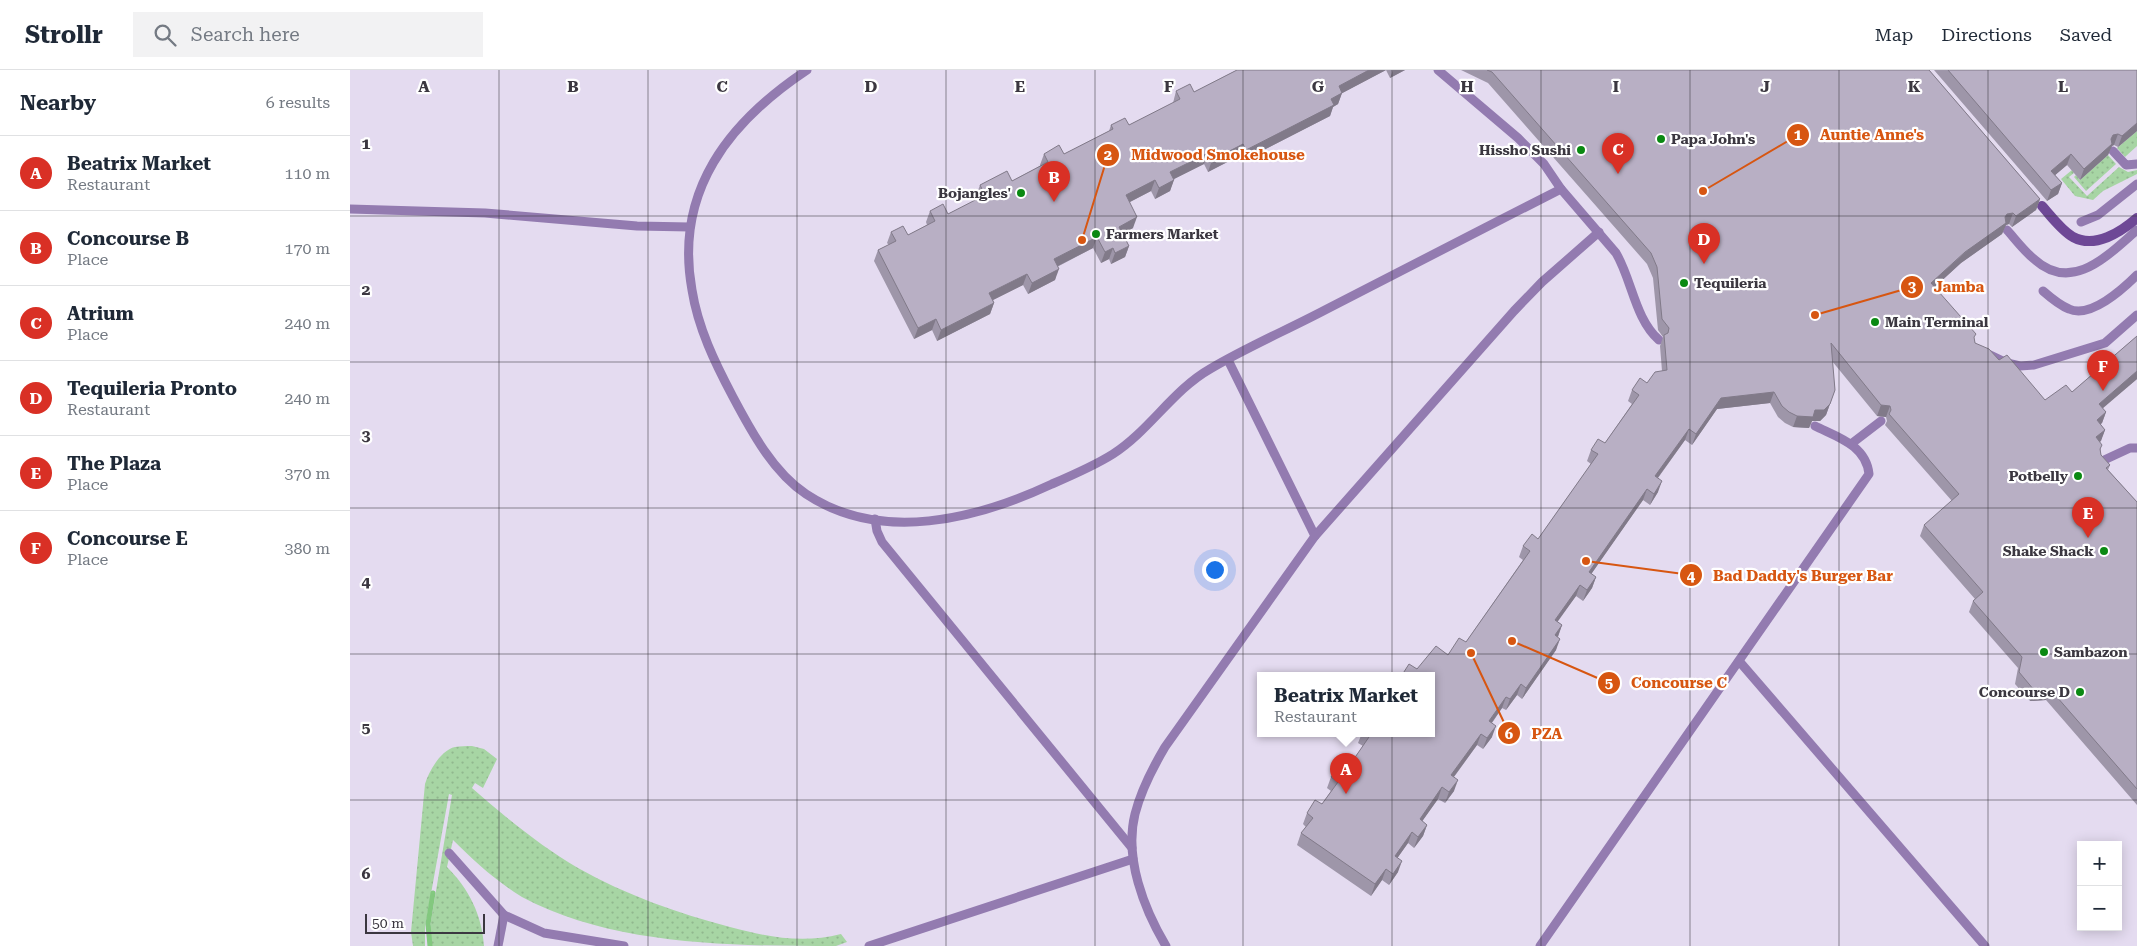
<!DOCTYPE html>
<meta charset="utf-8">
<style>
:root{--surface:#fff;--page:#f2f2f3;--text:#1f2937;--muted:#747a83;--line:#e0e1e3;--accent:#d93025}
body{margin:0;font-family:"Roboto Serif",serif;background:var(--page);color:var(--text)}
.controls{position:absolute;right:15px;bottom:15px;display:grid;overflow:hidden;border-radius:0px;box-shadow:0 2px 12px #0003}
.controls button{width:45px;height:45px;display:grid;place-items:center;padding:0;border:0;border-bottom:1px solid var(--line);background:var(--surface);color:var(--text);font:25px sans-serif}
.scale{position:absolute;left:15px;bottom:12px;width:120px;box-sizing:border-box;padding-left:5px;border:2px solid #3b3740;border-top:0;font-size:14px;line-height:18px;white-space:nowrap;color:#3b3740;-webkit-text-stroke:4px #fff;paint-order:stroke}
.you{position:absolute;left:864px;top:499px;width:18px;height:18px;margin:-12px;border:4px solid #fff;border-radius:50%;background:#1a73e8;box-shadow:0 0 0 8px #1a73e833}
.badge{display:grid;place-items:center;width:32px;height:32px;border-radius:50%;background:var(--accent);color:#fff;font-size:16px;font-weight:700}
.pin{position:absolute;translate:-50% -41px;filter:drop-shadow(0 1px 2px #0008)}
.pin::after{content:'';position:absolute;top:26px;width:18px;height:15px;background:inherit;clip-path:polygon(0 0,100% 0,50% 100%)}
.popup{position:absolute;left:907px;top:602px;width:178px;height:65px;box-sizing:border-box;display:grid;place-content:center;border-radius:0px;background:var(--surface);filter:drop-shadow(0 1px 4px #0005);font-size:16px;white-space:nowrap;color:var(--muted)}
.popup b{font-size:19px;color:var(--text)}
.popup::after{content:'';position:absolute;left:50%;top:100%;margin-left:-10px;border:10px solid transparent;border-top-color:var(--surface)}
.list{margin:0;padding:0;list-style:none}
h2{display:flex;justify-content:space-between;align-items:center;height:65px;margin:0;padding:0 20px;font-size:21px}
h2 small{font-size:16px;font-weight:400;color:var(--muted)}
.list li{display:grid;grid-template-columns:32px 1fr auto;gap:15px;align-items:center;box-sizing:border-box;height:75px;padding:0 20px;border-top:1px solid var(--line)}
.list b{display:block;font-size:19px;white-space:nowrap}
.list p{margin:0;font-size:16px;white-space:nowrap;color:var(--muted)}
.list em{font-size:16px;font-style:normal;color:var(--muted)}
.icon{flex:none;width:28px;height:28px;fill:none;stroke:currentColor;stroke-width:2;stroke-linecap:round;stroke-linejoin:round}
.map{position:relative;flex:none;width:1787px;height:876px;overflow:hidden}
header{display:flex;align-items:center;gap:30px;box-sizing:border-box;height:70px;padding:0 25px;background:var(--surface);border-bottom:1px solid var(--line)}
header strong{font-size:24px}
nav{display:flex;gap:28px;margin-inline-start:auto;font-size:18px}
.search{width:350px;height:45px;background:var(--page);display:flex;align-items:center;gap:12px;box-sizing:border-box;padding:0 18px;border-radius:0px;color:var(--muted);font-size:19px}
main{display:flex}
aside{flex:1;background:var(--surface)}
.map>svg:first-child{display:block}
</style>
<header>
<strong>Strollr</strong>
<div class="search"><svg class="icon" aria-label="search" viewBox="0 0 24 24"><circle cx="10" cy="10" r="6"/><path d="M15 15l6 6"/></svg>Search here</div>
<nav><a>Map</a><a>Directions</a><a>Saved</a></nav>
</header>
<main>
<aside>
<h2>Nearby<small>6 results</small></h2>
<ul class="list">
<li><span class="badge">A</span><div><b>Beatrix Market</b><p>Restaurant</p></div><em>110 m</em></li>
<li><span class="badge">B</span><div><b>Concourse B</b><p>Place</p></div><em>170 m</em></li>
<li><span class="badge">C</span><div><b>Atrium</b><p>Place</p></div><em>240 m</em></li>
<li><span class="badge">D</span><div><b>Tequileria Pronto</b><p>Restaurant</p></div><em>240 m</em></li>
<li><span class="badge">E</span><div><b>The Plaza</b><p>Place</p></div><em>370 m</em></li>
<li><span class="badge">F</span><div><b>Concourse E</b><p>Place</p></div><em>380 m</em></li>
</ul>
</aside>
<div class="map">
<svg width="1787" height="876" viewBox="0 0 1787 876">
<defs>
<pattern id="grass-dots" width="8" height="8" patternUnits="userSpaceOnUse" patternTransform="scale(1.25)"><rect width="8" height="8" fill="#a7d5a4"/><path d="M2 2h.1M6 6h.1" fill="none" stroke="#91b78e" stroke-width="1.8" stroke-linecap="round"/></pattern>
</defs>
<rect width="100%" height="100%" fill="#e4dbf0"/>
<!-- grass -->
<g fill="url(#grass-dots)">
<path d="M1787,61v15l-12,11 -8,-9z"/>
<path d="M1758,85l8,9 -30,27 -12,-14 2,-2 4,5z"/>
<path d="M1769,97l9,5 9,-2v4l-34,17 -10,9 -18,-4 -14,-17 11,-9 2,3 -5,4 18,19z"/>
<path d="M122,676l12,3 13,10 -14,29 -8,-5 -3,5c33,29 68,58 106,80 48,27 99,45 152,59 38,10 72,17 111,7l6,8 -11,4c-101,0 -223,0 -314,-49 -26,-16 -48,-36 -69,-57l-6,27c22,22 35,48 37,79h-53l-1,-19 22,-132 -3,-1 -24,133v19h-12l-2,-14 14,-148c4,-13 16,-34 30,-37 5,-1 12,-1 17,-1z"/>
</g>
<g fill="none" stroke-linecap="round" stroke-linejoin="round">
<!-- stream -->
<path stroke="#83c87f" stroke-width="5" d="M80,876l-2,-22 5,-31"/>
<!-- lane -->
<g stroke="#937bb0" stroke-width="9">
<path d="M457,0c-78,52 -133,121 -115,220 6,38 23,73 41,107 18,34 40,75 73,97 75,50 171,25 246,-10 21,-9 42,-18 61,-30 36,-23 60,-64 97,-85 37,-22 77,-39 115,-59 78,-40 157,-81 236,-121"/>
<path d="M1088,0l80,68 26,26 17,25 55,64c16,27 19,66 43,87"/>
<path d="M1763,81l13,14 11,-1"/>
<path d="M0,139l135,4 152,13 53,1"/>
<path d="M1731,152l17,-7 39,-31"/>
<path d="M1657,160c9,10 17,21 27,29 38,35 74,-4 103,-29"/>
<path d="M1693,221c8,7 16,14 26,18 21,10 54,-20 68,-34"/>
<path d="M1636,283l21,10 13,3 14,-1 71,-22 32,-28"/>
<path d="M878,290l87,176"/>
<path d="M1501,374l30,-23"/>
<path d="M1752,391l28,-13h7"/>
<path d="M525,449l2,12 5,11 250,306"/>
<path d="M1389,591l246,285"/>
<path d="M99,783l55,62 40,18 80,13"/>
<path d="M148,876l6,-31"/>
<path d="M519,876l264,-87"/>
<path d="M816,876c-22,-37 -42,-88 -31,-132 6,-24 17,-45 30,-67l150,-211 199,-225 28,-29 57,-50"/>
<path d="M1190,876l329,-472c-3,-29 -32,-37 -54,-48"/>
</g>
<!-- secondary-bridge -->
<path stroke="#6e4896" stroke-width="10" d="M1692,136c9,10 19,24 31,31 22,12 48,-5 64,-19"/>
</g>
<!-- wall -->
<g fill="#9e96a9">
<path d="M887,0h168l-15,8 -4,-8 -44,23 -4,11 -5,3 -3,9 -88,45 -3,-5 -31,16 -4,-8 -30,15 -4,12 -15,8 -4,-8 -21,11 3,26 -10,6 6,12 -4,11 -14,7 -2,-5 -8,4 -8,-15 -36,19 -2,13 -27,14 -5,-9 -30,15 1,3 -4,11 -53,27 -5,-11 -18,9 -40,-78 4,-11 11,-5 -2,-2 4,-11 17,3 19,-10 -1,-3 4,-11 18,3 30,-15 -2,-3 4,-11 32,-4 28,-15v-1l4,-11h20l45,-23 2,-6h18l44,-22 3,-12 18,1z"/>
<path d="M1111,0h468l111,129 -4,11 -24,17 -3,-3 -3,1 -4,9 -41,29 -26,24 39,52 1,4 24,17 46,40 27,-8 65,-56v43l-35,29 4,4 -4,11 -2,1 5,6 -5,12 1,13 9,10 -2,5 29,32v303l-91,-105 -16,1 -15,-17 3,-16 -49,-56 4,-11 2,-2 -55,-63 4,-11 28,-24 -67,-76 2,-4 -1,-4 -9,-1 -45,-55 3,29 -9,25 -6,6h-8l-3,7 -16,-1 -8,-4 -7,-6 -8,-14 -53,6 -25,36 -7,-5 -27,38v14l-8,13 -7,-5 -52,74 5,3 -4,11 -9,13 -7,-5 -19,25 5,4 -4,12 -2,13 -34,49 -5,-4 -11,15 -4,-2 -10,15v14l-9,12 -6,-4 -23,32v14l-9,12 -7,-4 -16,22 5,4 -4,11 -9,12 -6,-5 -10,14v15l-9,13 -7,-5 -11,16 -74,-51 4,-12 5,-6 -3,-3 4,-11 15,-9 9,-13 -4,-3 4,-11 16,-8 16,-23 -5,-3 4,-10h69l-14,-64 31,-14 18,-13 57,-82 -4,-3 4,-11 15,-7 53,-75 -4,-3 4,-11 14,-7 27,-39 -4,-3 4,-11 15,-7 15,-12 -2,-25 3,-9 -5,-7 -5,-52 -6,-14 -159,-181z"/>
<path d="M1584,0h203v61l-19,16 -4,-2 -2,1 -4,9 -28,25 -13,-15 -12,10 7,8 -4,11 -11,7z"/>
</g>
<!-- shaded-wall -->
<g fill="#817a89">
<path d="M1019,0h17l-51,27 4,-11z"/>
<path d="M1043,0h12l-15,8z"/>
<path d="M992,23l-4,11 -5,3 -3,9 -88,45 4,-11 85,-51z"/>
<path d="M1787,53v8l-19,16 4,-11z"/>
<path d="M1768,64l-4,11 -2,1 -4,9 -28,25 4,-11 27,-30 2,-4z"/>
<path d="M893,74l-4,12 -31,16 4,-12z"/>
<path d="M858,83l-4,11 -38,19 4,-11z"/>
<path d="M1721,84l-4,11 -20,17 4,-11z"/>
<path d="M805,110l-4,11 -29,15 4,-11z"/>
<path d="M824,110l-4,11 -15,8 4,-11z"/>
<path d="M1712,113l-4,11 -11,7 4,-11z"/>
<path d="M1690,129l-4,11 -24,17 4,-11z"/>
<path d="M1663,143l-4,11 -3,1 -4,9 -41,29 -34,31 4,-11 74,-66 2,-3z"/>
<path d="M787,147l-4,11 -18,10 4,-11z"/>
<path d="M747,167l-4,11 -43,22 4,-11z"/>
<path d="M779,176l-4,11 -14,7 4,-11z"/>
<path d="M763,178l-4,11 -8,4 4,-11z"/>
<path d="M709,199l-4,11 -27,14 4,-11z"/>
<path d="M677,204l-4,11 -38,19 4,-11z"/>
<path d="M644,233l-4,11 -53,27 4,-11z"/>
<path d="M586,249l-4,11 -18,9 4,-11z"/>
<path d="M1787,301v8l-42,36 4,-11z"/>
<path d="M1424,322l-4,11 -53,6 -25,36 4,-11 25,-36z"/>
<path d="M1480,334l-4,11 -6,6h-8l-3,7 -16,-1 4,-11z"/>
<path d="M1531,335l9,1 -4,11 -9,-1z"/>
<path d="M1756,342l-4,11 -9,8 4,-11z"/>
<path d="M1339,359l-4,11 -34,47 4,-11z"/>
<path d="M1755,360l-4,11 -9,7 4,-11z"/>
<path d="M1312,411l-4,11 -8,13 4,-11z"/>
<path d="M1297,419l-4,11 -58,83 4,-11z"/>
<path d="M1246,507l-4,11 -9,13 4,-11z"/>
<path d="M1230,515l-4,11 -25,35 4,-11z"/>
<path d="M1212,555l-4,11 -7,10 4,-11z"/>
<path d="M1210,569l-4,11 -34,49 4,-11z"/>
<path d="M1171,614l-4,11 -11,15 4,-11z"/>
<path d="M1700,619l-4,11 -16,1 4,-11z"/>
<path d="M1156,627l-4,11 -17,24 4,-11z"/>
<path d="M1146,656l-4,11 -9,12 4,-11z"/>
<path d="M1131,664l-4,11 -30,41 4,-11z"/>
<path d="M1108,710l-4,11 -9,12 4,-11z"/>
<path d="M1092,717l-4,12 -22,31 4,-11z"/>
<path d="M1077,755l-4,11 -9,12 4,-11z"/>
<path d="M1062,762l-4,11 -17,24 4,-11z"/>
<path d="M1052,791l-4,11 -9,13 4,-11z"/>
<path d="M1036,799l-4,11 -11,16 4,-12z"/>
</g>
<!-- building -->
<g fill="#b8afc4" stroke="#817a89">
<path d="M887,0h132l-30,16 3,7 -11,6 3,6 -88,45 -3,-6 -31,16 -4,-7 -38,19 4,8 -15,8 -4,-8 -29,15 11,22 -18,10 10,19 -14,7 -2,-5 -8,4 -8,-15 -43,22 5,10 -27,14 -5,-9 -38,19 5,10 -53,27 -5,-11 -18,9 -40,-78 18,-9 -5,-9 12,-6 5,9 27,-14 -5,-10 13,-7 5,10 37,-19 -5,-10 27,-14 5,10 36,-19 -4,-8 15,-9 5,9 49,-25 -2,-4 14,-7 4,7 51,-26 -4,-8 14,-7 4,8z"/>
<path d="M1137,0h442l111,129 -24,17 -3,-3 -6,1 -2,3 1,6 -41,29 -34,31 45,51 -2,3 1,6 14,6 10,11 8,-5 38,45 21,-15 6,7 65,-56v35l-38,33 7,8 -9,8 8,10 -9,7 6,8 -2,4 1,6 9,10 -4,3 31,34v287l-87,-100 -16,1 -15,-18 3,-15 -49,-56 10,-9 -59,-67 35,-31 -70,-80 2,-4 -1,-4 -9,-1 -50,-62 4,47 -5,14 -6,6h-9l-2,7 -16,-1 -8,-4 -7,-6 -8,-14 -53,6 -25,36 -7,-5 -34,47 7,5 -8,13 -7,-5 -58,83 7,5 -9,13 -7,-5 -25,35 7,5 -7,10 5,4 -34,49 -5,-4 -11,15 -4,-2 -17,24 7,5 -9,12 -6,-4 -30,41 7,5 -9,12 -7,-5 -22,32 7,6 -9,12 -6,-5 -17,24 7,5 -9,13 -7,-5 -11,15 -74,-51 12,-15 -6,-5 8,-13 7,4 16,-22 -7,-5 9,-13 7,5 22,-32 -6,-4h68v-58h-29l7,-11 8,5 19,-23 12,9 11,-17 7,4 64,-91 -7,-5 9,-12 6,5 60,-85 -7,-4 7,-11 7,4 34,-48 -7,-5 8,-12 7,5 8,-11 12,-2 -3,-35 4,-2 1,-5 -7,-9 -5,-52 -6,-14 -159,-181z"/>
<path d="M1598,0h189v53l-15,13 -4,-2 -5,1 -2,4 1,5 -28,25 -13,-15 -20,17 11,12 -11,7z"/>
</g>
<!-- grid -->
<path fill="none" stroke="#3b3740" stroke-width="1" stroke-opacity="0.55" d="M149,0v876M298,0v876M447,0v876M596,0v876M745,0v876M893,0v876M1042,0v876M1191,0v876M1340,0v876M1489,0v876M1638,0v876M0,146h1787M0,292h1787M0,438h1787M0,584h1787M0,730h1787"/>
<!-- markers -->
<g fill="#0a8912" stroke="#fff" stroke-width="2">
<circle cx="1311" cy="69" r="5"/>
<circle cx="1231" cy="80" r="5"/>
<circle cx="671" cy="123" r="5"/>
<circle cx="746" cy="164" r="5"/>
<circle cx="1334" cy="213" r="5"/>
<circle cx="1525" cy="252" r="5"/>
<circle cx="1728" cy="406" r="5"/>
<circle cx="1754" cy="481" r="5"/>
<circle cx="1694" cy="582" r="5"/>
<circle cx="1730" cy="622" r="5"/>
</g>
<g text-anchor="middle" dominant-baseline="central" stroke-width="4.5" stroke-linejoin="round" paint-order="stroke">
<!-- poi labels -->
<g font-size="14" font-weight="bold" fill="#3b3740" stroke="#fff" text-anchor="start">
<text x="1321" y="69">Papa John's</text>
<text x="1221" y="80" text-anchor="end">Hissho Sushi</text>
<text x="661" y="123" text-anchor="end">Bojangles'</text>
<text x="756" y="164">Farmers Market</text>
<text x="1344" y="213">Tequileria</text>
<text x="1535" y="252">Main Terminal</text>
<text x="1718" y="406" text-anchor="end">Potbelly</text>
<text x="1744" y="481" text-anchor="end">Shake Shack</text>
<text x="1704" y="582">Sambazon</text>
<text x="1720" y="622" text-anchor="end">Concourse D</text>
</g>
</g>
<g font-size="16" text-anchor="middle" font-weight="bold" fill="#3b3740" stroke="#fff" stroke-width="4.5" stroke-linejoin="round" paint-order="stroke">
<text x="74" y="22">A</text>
<text x="223" y="22">B</text>
<text x="372" y="22">C</text>
<text x="521" y="22">D</text>
<text x="670" y="22">E</text>
<text x="819" y="22">F</text>
<text x="968" y="22">G</text>
<text x="1117" y="22">H</text>
<text x="1266" y="22">I</text>
<text x="1415" y="22">J</text>
<text x="1564" y="22">K</text>
<text x="1713" y="22">L</text>
<text x="16" y="79">1</text>
<text x="16" y="225">2</text>
<text x="16" y="371">3</text>
<text x="16" y="517">4</text>
<text x="16" y="663">5</text>
<text x="16" y="809">6</text>
</g>
<!-- callouts -->
<path fill="none" stroke="#d75611" stroke-width="2" d="M1353 121L1448 65M732 170L758 85M1465 245L1562 217M1236 491L1341 505M1162 571L1259 613M1121 583L1159 663"/>
<g fill="#d75611" stroke="#fff" stroke-width="2">
<circle cx="1353" cy="121" r="5"/>
<circle cx="732" cy="170" r="5"/>
<circle cx="1465" cy="245" r="5"/>
<circle cx="1236" cy="491" r="5"/>
<circle cx="1162" cy="571" r="5"/>
<circle cx="1121" cy="583" r="5"/>
<circle cx="1448" cy="65" r="12"/>
<circle cx="758" cy="85" r="12"/>
<circle cx="1562" cy="217" r="12"/>
<circle cx="1341" cy="505" r="12"/>
<circle cx="1259" cy="613" r="12"/>
<circle cx="1159" cy="663" r="12"/>
</g>
<g font-size="15" text-anchor="middle" font-weight="bold" fill="#fff">
<text x="1448" y="70">1</text>
<text x="758" y="90">2</text>
<text x="1562" y="222">3</text>
<text x="1341" y="511">4</text>
<text x="1259" y="618">5</text>
<text x="1159" y="669">6</text>
</g>
<g font-size="15" text-anchor="middle" font-weight="bold" fill="#d75611" stroke="#fff" stroke-width="4.5" stroke-linejoin="round" paint-order="stroke">
<text x="1522" y="70">Auntie Anne's</text>
<text x="868" y="90">Midwood Smokehouse</text>
<text x="1609" y="222">Jamba</text>
<text x="1453" y="511">Bad Daddy's Burger Bar</text>
<text x="1329" y="618">Concourse C</text>
<text x="1197" y="669">PZA</text>
</g>
</svg>
<div class="controls">
<button>+</button>
<button>−</button>
</div>
<div class="scale">50 m</div>
<div class="you"></div>
<div class="pin badge" style="left:996px;top:724px">A</div>
<div class="popup"><b>Beatrix Market</b>Restaurant</div>
<div class="pin badge" style="left:704px;top:132px">B</div>
<div class="pin badge" style="left:1268px;top:104px">C</div>
<div class="pin badge" style="left:1354px;top:194px">D</div>
<div class="pin badge" style="left:1738px;top:468px">E</div>
<div class="pin badge" style="left:1753px;top:321px">F</div>
</div>
</main>
